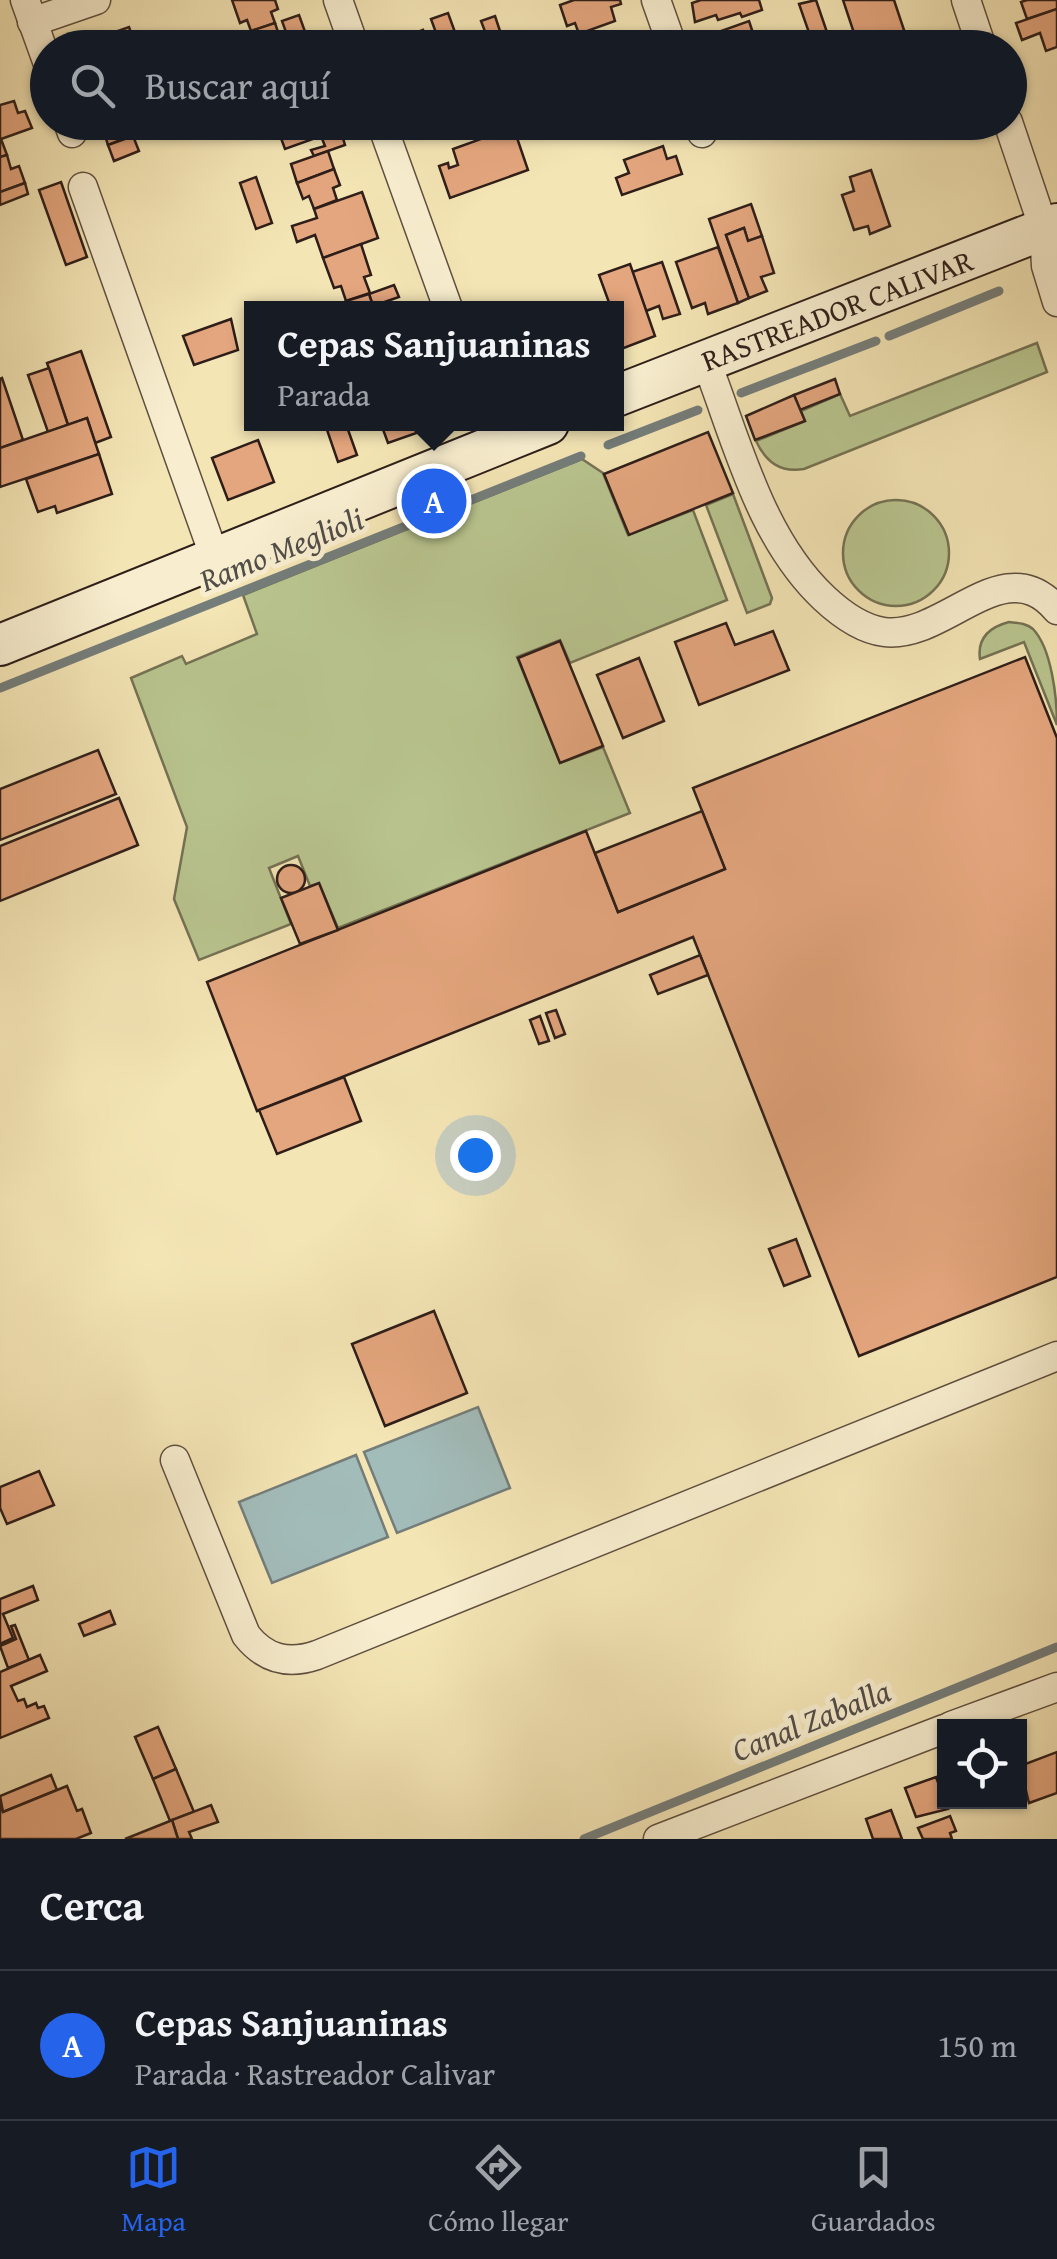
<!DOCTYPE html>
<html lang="es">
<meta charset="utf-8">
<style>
:root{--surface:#171b24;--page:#242831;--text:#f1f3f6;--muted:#9ea1a6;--line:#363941;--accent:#2563eb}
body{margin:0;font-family:"Gentium Book Plus",serif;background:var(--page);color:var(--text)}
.controls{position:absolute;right:30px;bottom:30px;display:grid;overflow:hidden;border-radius:0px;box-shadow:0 2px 8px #0004}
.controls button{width:90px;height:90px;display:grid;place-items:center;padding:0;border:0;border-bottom:2px solid var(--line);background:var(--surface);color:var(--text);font:50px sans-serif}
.you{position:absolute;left:475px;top:1155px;width:35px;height:35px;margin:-25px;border:8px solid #fff;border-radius:50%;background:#1a73e8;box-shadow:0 0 0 15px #1a73e833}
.badge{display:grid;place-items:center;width:65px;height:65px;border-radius:50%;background:var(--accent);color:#fff;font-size:32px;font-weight:700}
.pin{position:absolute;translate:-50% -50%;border:5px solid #fff;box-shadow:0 2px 10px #0006}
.popup{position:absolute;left:244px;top:301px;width:380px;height:130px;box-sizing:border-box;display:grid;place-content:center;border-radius:0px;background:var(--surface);filter:drop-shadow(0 2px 8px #0005);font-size:32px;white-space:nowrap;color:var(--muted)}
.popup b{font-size:38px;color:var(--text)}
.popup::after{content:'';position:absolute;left:50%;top:100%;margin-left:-20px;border:20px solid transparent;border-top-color:var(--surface)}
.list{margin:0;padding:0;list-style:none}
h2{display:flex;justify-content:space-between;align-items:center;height:130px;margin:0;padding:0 40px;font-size:42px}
h2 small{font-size:32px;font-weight:400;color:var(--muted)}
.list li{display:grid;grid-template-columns:65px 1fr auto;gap:30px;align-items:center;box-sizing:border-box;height:150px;padding:0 40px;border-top:2px solid var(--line)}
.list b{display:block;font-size:38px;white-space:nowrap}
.list p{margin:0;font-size:32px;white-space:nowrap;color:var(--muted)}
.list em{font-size:32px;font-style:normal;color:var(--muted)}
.icon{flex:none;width:55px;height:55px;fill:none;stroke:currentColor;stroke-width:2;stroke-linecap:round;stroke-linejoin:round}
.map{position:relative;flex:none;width:1057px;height:1839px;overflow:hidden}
.search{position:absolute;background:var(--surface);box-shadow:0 2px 8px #0004;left:30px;right:30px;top:30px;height:110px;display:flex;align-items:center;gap:25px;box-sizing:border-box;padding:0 35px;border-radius:55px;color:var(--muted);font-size:38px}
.sheet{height:280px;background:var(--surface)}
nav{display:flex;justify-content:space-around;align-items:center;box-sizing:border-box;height:140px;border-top:2px solid var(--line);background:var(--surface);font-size:28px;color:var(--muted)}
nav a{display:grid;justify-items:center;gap:5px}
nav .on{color:var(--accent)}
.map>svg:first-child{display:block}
</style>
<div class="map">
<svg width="1057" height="1839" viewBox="0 0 1057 1839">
<rect width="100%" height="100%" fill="#f4e5b5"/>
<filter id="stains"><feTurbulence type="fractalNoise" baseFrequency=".002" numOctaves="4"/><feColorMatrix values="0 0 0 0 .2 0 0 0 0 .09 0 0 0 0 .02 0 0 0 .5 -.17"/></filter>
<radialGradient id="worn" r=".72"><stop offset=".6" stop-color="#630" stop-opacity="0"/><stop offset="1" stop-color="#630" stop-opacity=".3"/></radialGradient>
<!-- green -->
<g fill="#b9c58f" stroke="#747254" stroke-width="2.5">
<path d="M1037,343l10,29 -243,97c-24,4 -38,-7 -48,-28l49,-20 -4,-10 39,-17 10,22z"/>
<path d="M582,459l21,14 25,62 65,-25 34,90 -157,63 -10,-23 -43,17 43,106 43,-16 27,66 -292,115 -19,-45 -9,3 -12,-30 -29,12 22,56 -92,36 -25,-61 13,-72 -56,-149 51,-22 4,8 71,-30 -14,-39z"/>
<path d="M733,494l39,104 -2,6 -23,9 -41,-108z"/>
<circle cx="896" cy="553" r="53"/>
<path d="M1009,622c8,1 17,1 24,7 19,20 24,70 24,96l-33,-83 -44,17c-3,-21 10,-32 29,-37z"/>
</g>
<!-- water -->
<g fill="#a2bcba" stroke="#747d7a" stroke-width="2.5">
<path d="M478,1407l32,81 -113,45 -33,-81z"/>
<path d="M356,1455l32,82 -116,46 -33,-81z"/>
</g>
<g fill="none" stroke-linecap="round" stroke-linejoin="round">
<!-- stream -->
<g stroke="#747d7a" stroke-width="9">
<path d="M889,336l110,-45"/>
<path d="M741,393l135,-52"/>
<path d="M608,445l90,-35"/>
<path d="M0,688l581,-232"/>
<path d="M584,1839l473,-192"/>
</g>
</g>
<!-- building -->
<g fill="#e4a67e" stroke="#2e1e19" stroke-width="2.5">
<path d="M232,0h43l3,9 -7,3 4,11 -24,8 -4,-11 -7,3z"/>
<path d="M574,0h46l1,4 -10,3 4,14 -36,13 -4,-11 -8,3 -7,-21z"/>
<path d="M701,0h58l3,10 -20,7 -2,-4 -22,7 -2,-5 -21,7 -3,-19z"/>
<path d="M816,0l14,41 -16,6 -15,-43z"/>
<path d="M843,0h51l13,39 -24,9h-24z"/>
<path d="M1027,0h30v9l-30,10 -6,-17z"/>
<path d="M1057,9v38l-11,4 -6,-18 -18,7 -6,-17z"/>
<path d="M448,13l8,22 -12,4 3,6 -36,3 -4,-12 16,-6 5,15 11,-4 -8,-22z"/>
<path d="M299,15l9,25 -17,8h-42l6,-5 -4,-12 24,-8 4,12 7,-3 -4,-11z"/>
<path d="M495,16l7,21 -13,5 -8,-21z"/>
<path d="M749,21l5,15 -14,5 2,7h-47l-2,-7z"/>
<path d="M129,27l4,12 14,-5 4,14h-57l-2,-8z"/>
<path d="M14,101l4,12 7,-2 7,17 -31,11 6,16 -7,2v-52z"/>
<path d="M112,122h24l-14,5 4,11 -18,7 -6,-19z"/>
<path d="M283,122h55l7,23 -31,11 -3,-6 14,-4 -4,-10 -36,13 -7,-19 7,-2z"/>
<path d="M897,122h44l-40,14z"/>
<path d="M517,126l1,5 -3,1 13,38 -78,28 -11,-32 9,-3 1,5 9,-3 -5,-16z"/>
<path d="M133,136l6,15 -25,10 -6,-16z"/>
<path d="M663,146l4,13 9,-3 6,18 -60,21 -6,-17 13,-5 -5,-13z"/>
<path d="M328,151l6,18 -37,14 -6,-19z"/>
<path d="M7,155l4,14 8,-3 6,17 -25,9v-35z"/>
<path d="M334,169l6,16 -7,3 4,12 -23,9 -5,-13 -6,3 -6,-16z"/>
<path d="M871,170l19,56 -20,8 -2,-8 -14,4 -12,-35 12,-4 -4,-14z"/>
<path d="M256,177l16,46 -16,6 -16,-46z"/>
<path d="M61,182l26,75 -21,8 -27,-75z"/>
<path d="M25,183l3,11 -28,11v-13z"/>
<path d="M362,192l16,46 -55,20 -8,-23 -18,7 -5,-16 25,-8 -3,-9z"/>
<path d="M751,204l11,32 -14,5 -4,-13 -18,7 23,63 -11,5 -29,-84z"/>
<path d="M744,228l4,13 14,-5 12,37 -13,4 6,14 -18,7 -23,-63z"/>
<path d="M361,244l10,31 -7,2 6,16 -24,8 -5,-15 -7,2 -11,-30z"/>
<path d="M718,247l20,56 -30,11 -3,-11 -13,5 -16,-46z"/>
<path d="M662,262l18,52 -17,5 -4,-13 -13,5 -14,-39z"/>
<path d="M630,264l25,72 -39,15v-43h-5l-12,-33z"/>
<path d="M394,285l5,12 -26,9 -4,-12z"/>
<path d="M369,294l4,12 5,-1 1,3h-30l-3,-7z"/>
<path d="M231,319l7,31 -44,15 -11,-29z"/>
<path d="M81,351l30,86 -16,6 -8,-25 -19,7 -21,-62z"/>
<path d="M49,368l19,57 -20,7 -20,-57z"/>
<path d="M2,378l21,62 -23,8v-69z"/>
<path d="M835,379l5,15 -40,16 -6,-15z"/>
<path d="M794,395l11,26 -50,19 -9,-24z"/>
<path d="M87,418l12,36 -99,33v-39z"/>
<path d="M325,424h21l11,31 -19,7z"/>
<path d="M381,424h47l-3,6 -37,13z"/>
<path d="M708,432l25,61 -104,42 -25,-61z"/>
<path d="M258,440l16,42 -46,18 -16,-42z"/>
<path d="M99,454l13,40 -55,19 -2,-7 -17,6 -12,-33z"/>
<path d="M726,623l9,22 38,-14 16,39 -90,35 -24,-63z"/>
<path d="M560,641l43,105 -43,17 -42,-105z"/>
<path d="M1025,657l32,81v539l-198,79 -166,-419 -436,174 -50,-129 379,-151 32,81 107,-43 -32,-81z"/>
<path d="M639,658l25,63 -41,17 -26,-63z"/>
<path d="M98,750l18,44 -116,46v-51z"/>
<path d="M119,798l19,47 -138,56v-55z"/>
<path d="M702,811l23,58 -107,43 -23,-59z"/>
<circle cx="291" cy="879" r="14"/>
<path d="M319,883l19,47 -38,14 -19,-46z"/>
<path d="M700,955l8,20 -50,19 -8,-19z"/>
<path d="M556,1010l9,24 -10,4 -9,-25z"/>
<path d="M540,1016l9,25 -10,3 -9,-24z"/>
<path d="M344,1077l17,44 -84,33 -18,-44z"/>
<path d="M796,1239l14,37 -26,10 -15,-37z"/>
<path d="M434,1311l33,82 -82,33 -33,-82z"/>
<path d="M39,1471l15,34 -47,19 -7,-16v-21z"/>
<path d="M33,1586l5,14 -35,14 10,24 -13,6v-45z"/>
<path d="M110,1611l5,13 -31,12 -5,-12z"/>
<path d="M15,1625l14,35 -21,8 -8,-22 16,-7 -5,-13z"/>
<path d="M40,1655l7,16 -36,15 7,15 6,-2 3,8 9,-4 2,5 6,-2 5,12 -49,20v-66z"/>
<path d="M158,1727l18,42 -23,10 -18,-42z"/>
<path d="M1057,1752v41l-28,10 -9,-37z"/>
<path d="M176,1769l18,43 -24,9 -17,-42z"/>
<path d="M51,1775l6,15 -54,22 -3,-16z"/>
<path d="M936,1777l12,32 -32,8 -11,-29z"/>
<path d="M67,1786l10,25 5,-2 9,24 -15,6h-76v-36l3,9z"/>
<path d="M211,1805l7,17 -29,10 3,7h-14l-6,-19z"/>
<path d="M891,1810l11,29h-29l-7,-20z"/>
<path d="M950,1816l6,15 -6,2 2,6h-29l-5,-11z"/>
<path d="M172,1820l6,19h-53l45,-18z"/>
</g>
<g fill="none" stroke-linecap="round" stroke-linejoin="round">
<defs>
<g id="minor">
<path d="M25,0l23,64"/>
<path d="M338,0l17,48"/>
<path d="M656,0l17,48"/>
<path d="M966,0l16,48"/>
<path d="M32,22l64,-22"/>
<path d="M68,122l4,11"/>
<path d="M381,122l67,186"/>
<path d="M699,122l3,11"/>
<path d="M1008,122l36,107 2,37 11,36"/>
<path d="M83,187l132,371"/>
<path d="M706,361c31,80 54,177 118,237 16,15 38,31 60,34 61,8 120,-85 173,-22"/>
<path d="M175,1460l71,175c19,24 42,30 71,20l740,-299"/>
<path d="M951,1726l106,-39"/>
<path d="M658,1839l286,-110"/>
</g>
<g id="secondary">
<path d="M616,396l441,-172"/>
<path d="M0,645l548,-221"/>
</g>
</defs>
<!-- minor casing -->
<use href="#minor" stroke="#605040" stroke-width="31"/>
<!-- secondary casing -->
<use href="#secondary" stroke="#2e1e19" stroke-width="44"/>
<!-- minor -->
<use href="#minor" stroke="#f8eecf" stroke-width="28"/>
<!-- secondary -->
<use href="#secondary" stroke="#f8eecf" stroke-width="40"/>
</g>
<g text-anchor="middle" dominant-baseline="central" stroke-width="10" stroke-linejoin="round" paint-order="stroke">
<!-- street labels -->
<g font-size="30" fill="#2e1e19" stroke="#f8eecf">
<text transform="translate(837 310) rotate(-21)">RASTREADOR CALIVAR</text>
</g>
<!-- water labels -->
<g font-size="32" font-style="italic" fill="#514d49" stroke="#f8eecf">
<text transform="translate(281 549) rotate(-22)">Ramo Meglioli</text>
<text transform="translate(811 1720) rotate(-22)">Canal Zaballa</text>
</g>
</g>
<rect width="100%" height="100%" filter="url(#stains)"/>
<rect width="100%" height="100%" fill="url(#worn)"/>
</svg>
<div class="controls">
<button><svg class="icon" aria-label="locate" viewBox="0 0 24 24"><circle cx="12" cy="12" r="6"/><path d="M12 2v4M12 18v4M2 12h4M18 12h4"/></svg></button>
</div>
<div class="you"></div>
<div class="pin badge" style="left:434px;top:501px">A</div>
<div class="popup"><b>Cepas Sanjuaninas</b>Parada</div>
<div class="search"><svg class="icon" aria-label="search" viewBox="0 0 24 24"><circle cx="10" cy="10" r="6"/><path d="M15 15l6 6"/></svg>Buscar aquí</div>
</div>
<section class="sheet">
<h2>Cerca<small></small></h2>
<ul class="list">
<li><span class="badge">A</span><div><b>Cepas Sanjuaninas</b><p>Parada · Rastreador Calivar</p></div><em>150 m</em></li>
</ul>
</section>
<nav>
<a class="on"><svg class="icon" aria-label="map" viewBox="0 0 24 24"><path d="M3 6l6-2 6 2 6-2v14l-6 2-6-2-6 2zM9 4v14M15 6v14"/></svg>Mapa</a>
<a><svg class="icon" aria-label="directions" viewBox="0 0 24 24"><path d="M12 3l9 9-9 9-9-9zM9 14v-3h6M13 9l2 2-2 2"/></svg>Cómo llegar</a>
<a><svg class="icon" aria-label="saved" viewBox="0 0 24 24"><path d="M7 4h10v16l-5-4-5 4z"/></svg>Guardados</a>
</nav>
